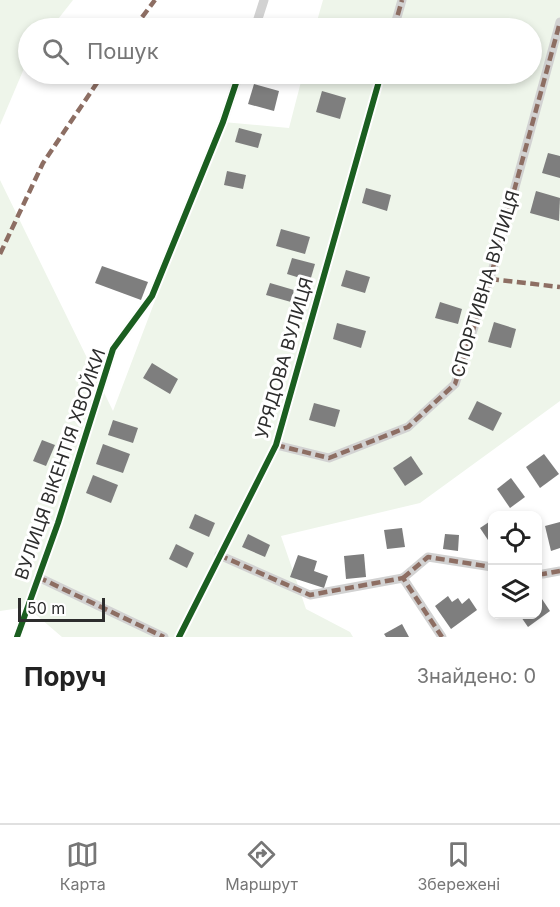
<!DOCTYPE html>
<html lang="uk">
<meta charset="utf-8">
<style>
:root{--surface:#fff;--page:#f2f2f2;--text:#222;--muted:#767676;--line:#e0e0e0;--accent:#767676}
body{margin:0;font-family:Inter,sans-serif;background:var(--page);color:var(--text)}
.controls{position:absolute;right:18px;bottom:18px;display:grid;overflow:hidden;border-radius:12px;box-shadow:0 3px 9px #0003}
.controls button{width:54px;height:54px;display:grid;place-items:center;padding:0;border:0;border-bottom:2px solid var(--line);background:var(--surface);color:var(--text);font:30px sans-serif}
.scale{position:absolute;left:18px;bottom:15px;width:87px;box-sizing:border-box;padding-left:6px;border:3px solid #2d2d2d;border-top:0;font-size:16px;line-height:21px;white-space:nowrap;color:#2d2d2d;-webkit-text-stroke:4px #fff;paint-order:stroke}
.list{margin:0;padding:0;list-style:none}
h2{display:flex;justify-content:space-between;align-items:center;height:78px;margin:0;padding:0 24px;font-size:26px}
h2 small{font-size:20px;font-weight:400;color:var(--muted)}
.icon{flex:none;width:33px;height:33px;fill:none;stroke:currentColor;stroke-width:2;stroke-linecap:round;stroke-linejoin:round}
.map{position:relative;flex:none;width:560px;height:637px;overflow:hidden}
.search{position:absolute;background:var(--surface);box-shadow:0 3px 9px #0003;left:18px;right:18px;top:18px;height:66px;display:flex;align-items:center;gap:15px;box-sizing:border-box;padding:0 21px;border-radius:33px;color:var(--muted);font-size:22px}
.sheet{height:186px;background:var(--surface)}
nav{display:flex;justify-content:space-around;align-items:center;box-sizing:border-box;height:84px;border-top:2px solid var(--line);background:var(--surface);font-size:16px;color:var(--muted)}
nav a{display:grid;justify-items:center;gap:3px}
nav .on{color:var(--accent)}
.map>svg:first-child{display:block}
</style>
<div class="map">
<svg width="560" height="637" viewBox="0 0 560 637">
<rect width="100%" height="100%" fill="#fff"/>
<!-- green -->
<g fill="#eef5ea">
<path d="M0,0h73l-22,28h-23v31l-28,66z"/>
<path d="M323,0h237v401l-140,102 -139,33 25,73 44,23 3,5h-291l-35,-30 -27,4v-431l113,231 110,-289 66,6 14,-54h229v-46h-217z"/>
</g>
<!-- building -->
<g fill="#7e7e7e">
<path d="M254,84l25,7 -5,20 -26,-7z"/>
<path d="M322,91l24,7 -6,21 -24,-7z"/>
<path d="M239,128l23,6 -4,14 -23,-6z"/>
<path d="M548,153l12,3v22l-18,-5z"/>
<path d="M227,171l19,4 -3,14 -19,-4z"/>
<path d="M366,188l25,7 -4,16 -25,-8z"/>
<path d="M536,191l24,7 -1,23 -29,-8z"/>
<path d="M281,229l29,8 -5,17 -29,-8z"/>
<path d="M292,258l23,6 -5,17 -23,-7z"/>
<path d="M102,266l46,16 -7,18 -46,-17z"/>
<path d="M346,270l24,7 -5,16 -24,-7z"/>
<path d="M270,283l24,7 -3,12 -25,-7z"/>
<path d="M440,302l22,7 -4,15 -23,-6z"/>
<path d="M494,322l22,7 -5,19 -23,-6z"/>
<path d="M337,323l29,8 -5,17 -28,-9z"/>
<path d="M152,363l26,16 -8,15 -27,-16z"/>
<path d="M477,401l25,12 -9,18 -25,-12z"/>
<path d="M314,403l26,7 -5,17 -26,-7z"/>
<path d="M113,420l25,8 -5,15 -25,-8z"/>
<path d="M42,440l13,5 -9,21 -13,-5z"/>
<path d="M103,444l27,10 -7,19 -27,-9z"/>
<path d="M544,454l15,20 -19,14 -14,-21z"/>
<path d="M411,456l12,18 -18,12 -12,-18z"/>
<path d="M93,475l25,10 -7,18 -25,-10z"/>
<path d="M511,478l14,19 -15,11 -13,-19z"/>
<path d="M195,514l20,9 -6,14 -20,-9z"/>
<path d="M492,520v26l-12,-18z"/>
<path d="M560,522v26l-9,3 -6,-25z"/>
<path d="M402,528l3,19 -18,2 -3,-19z"/>
<path d="M248,534l22,11 -5,12 -23,-10z"/>
<path d="M445,534l14,1 -1,16 -15,-2z"/>
<path d="M176,544l18,9 -7,15 -18,-9z"/>
<path d="M364,554l2,23 -20,2 -2,-23z"/>
<path d="M298,555l19,6 -3,10 14,5 -4,12 -34,-11z"/>
<path d="M538,593l12,18 -22,16 -9,-13h19z"/>
<path d="M448,596l4,6 6,-4 4,6 7,-6 8,12 -26,19 -16,-23z"/>
<path d="M402,624l7,13h-23l-2,-3z"/>
</g>
<g fill="none" stroke-linecap="round" stroke-linejoin="round">
<!-- street -->
<g stroke="#d2d2d2" stroke-width="9">
<path d="M255,28l9,-28"/>
<path d="M394,28l8,-28"/>
<path d="M276,445l53,13 79,-31 47,-43 35,-105 70,-257"/>
<path d="M219,555l91,40 93,-17 39,59"/>
<path d="M538,574h5l17,-3"/>
<path d="M38,577l126,60"/>
<path d="M403,578l25,-21 64,10"/>
<path d="M17,637l41,-114 55,-174 39,-53 71,-174 16,-48"/>
<path d="M179,637l97,-192 105,-371"/>
</g>
<!-- quiet -->
<g stroke="#8d6e63" stroke-width="4.5" stroke-dasharray="9 4.5" stroke-linecap="butt">
<path d="M134,28l21,-28"/>
<path d="M394,28l8,-28"/>
<path d="M0,254l43,-91 60,-89"/>
<path d="M490,279l70,8"/>
<path d="M276,445l53,13 79,-31 47,-43 35,-105 70,-257"/>
<path d="M219,555l91,40 93,-17 39,59"/>
<path d="M538,574h5l17,-3"/>
<path d="M38,577l126,60"/>
<path d="M403,578l25,-21 64,10"/>
</g>
<defs>
<g id="cycleway">
<path d="M17,637l41,-114 55,-174 39,-53 71,-174 16,-48"/>
<path d="M179,637l97,-192 105,-371"/>
</g>
</defs>
<!-- cycleway casing -->
<use href="#cycleway" stroke="#fff" stroke-width="10"/>
<!-- cycleway -->
<use href="#cycleway" stroke="#1b5e20" stroke-width="6"/>
</g>
<g text-anchor="middle" dominant-baseline="central" stroke-width="6" stroke-linejoin="round" paint-order="stroke">
<!-- street labels -->
<g font-size="18" fill="#2d2d2d" stroke="#fff">
<text transform="translate(485 284) rotate(-73)">СПОРТИВНА ВУЛИЦЯ</text>
<text transform="translate(284 358) rotate(-74)">УРЯДОВА ВУЛИЦЯ</text>
<text transform="translate(60 464) rotate(-71)">ВУЛИЦЯ ВІКЕНТІЯ ХВОЙКИ</text>
</g>
</g>
</svg>
<div class="controls">
<button><svg class="icon" aria-label="locate" viewBox="0 0 24 24"><circle cx="12" cy="12" r="6"/><path d="M12 2v4M12 18v4M2 12h4M18 12h4"/></svg></button>
<button><svg class="icon" aria-label="layers" viewBox="0 0 24 24"><path d="M12 4l9 5-9 5-9-5zM3 14l9 5 9-5"/></svg></button>
</div>
<div class="scale">50 m</div>
<div class="search"><svg class="icon" aria-label="search" viewBox="0 0 24 24"><circle cx="10" cy="10" r="6"/><path d="M15 15l6 6"/></svg>Пошук</div>
</div>
<section class="sheet">
<h2>Поруч<small>Знайдено: 0</small></h2>
<ul class="list">
</ul>
</section>
<nav>
<a class="on"><svg class="icon" aria-label="map" viewBox="0 0 24 24"><path d="M3 6l6-2 6 2 6-2v14l-6 2-6-2-6 2zM9 4v14M15 6v14"/></svg>Карта</a>
<a><svg class="icon" aria-label="directions" viewBox="0 0 24 24"><path d="M12 3l9 9-9 9-9-9zM9 14v-3h6M13 9l2 2-2 2"/></svg>Маршрут</a>
<a><svg class="icon" aria-label="saved" viewBox="0 0 24 24"><path d="M7 4h10v16l-5-4-5 4z"/></svg>Збережені</a>
</nav>
